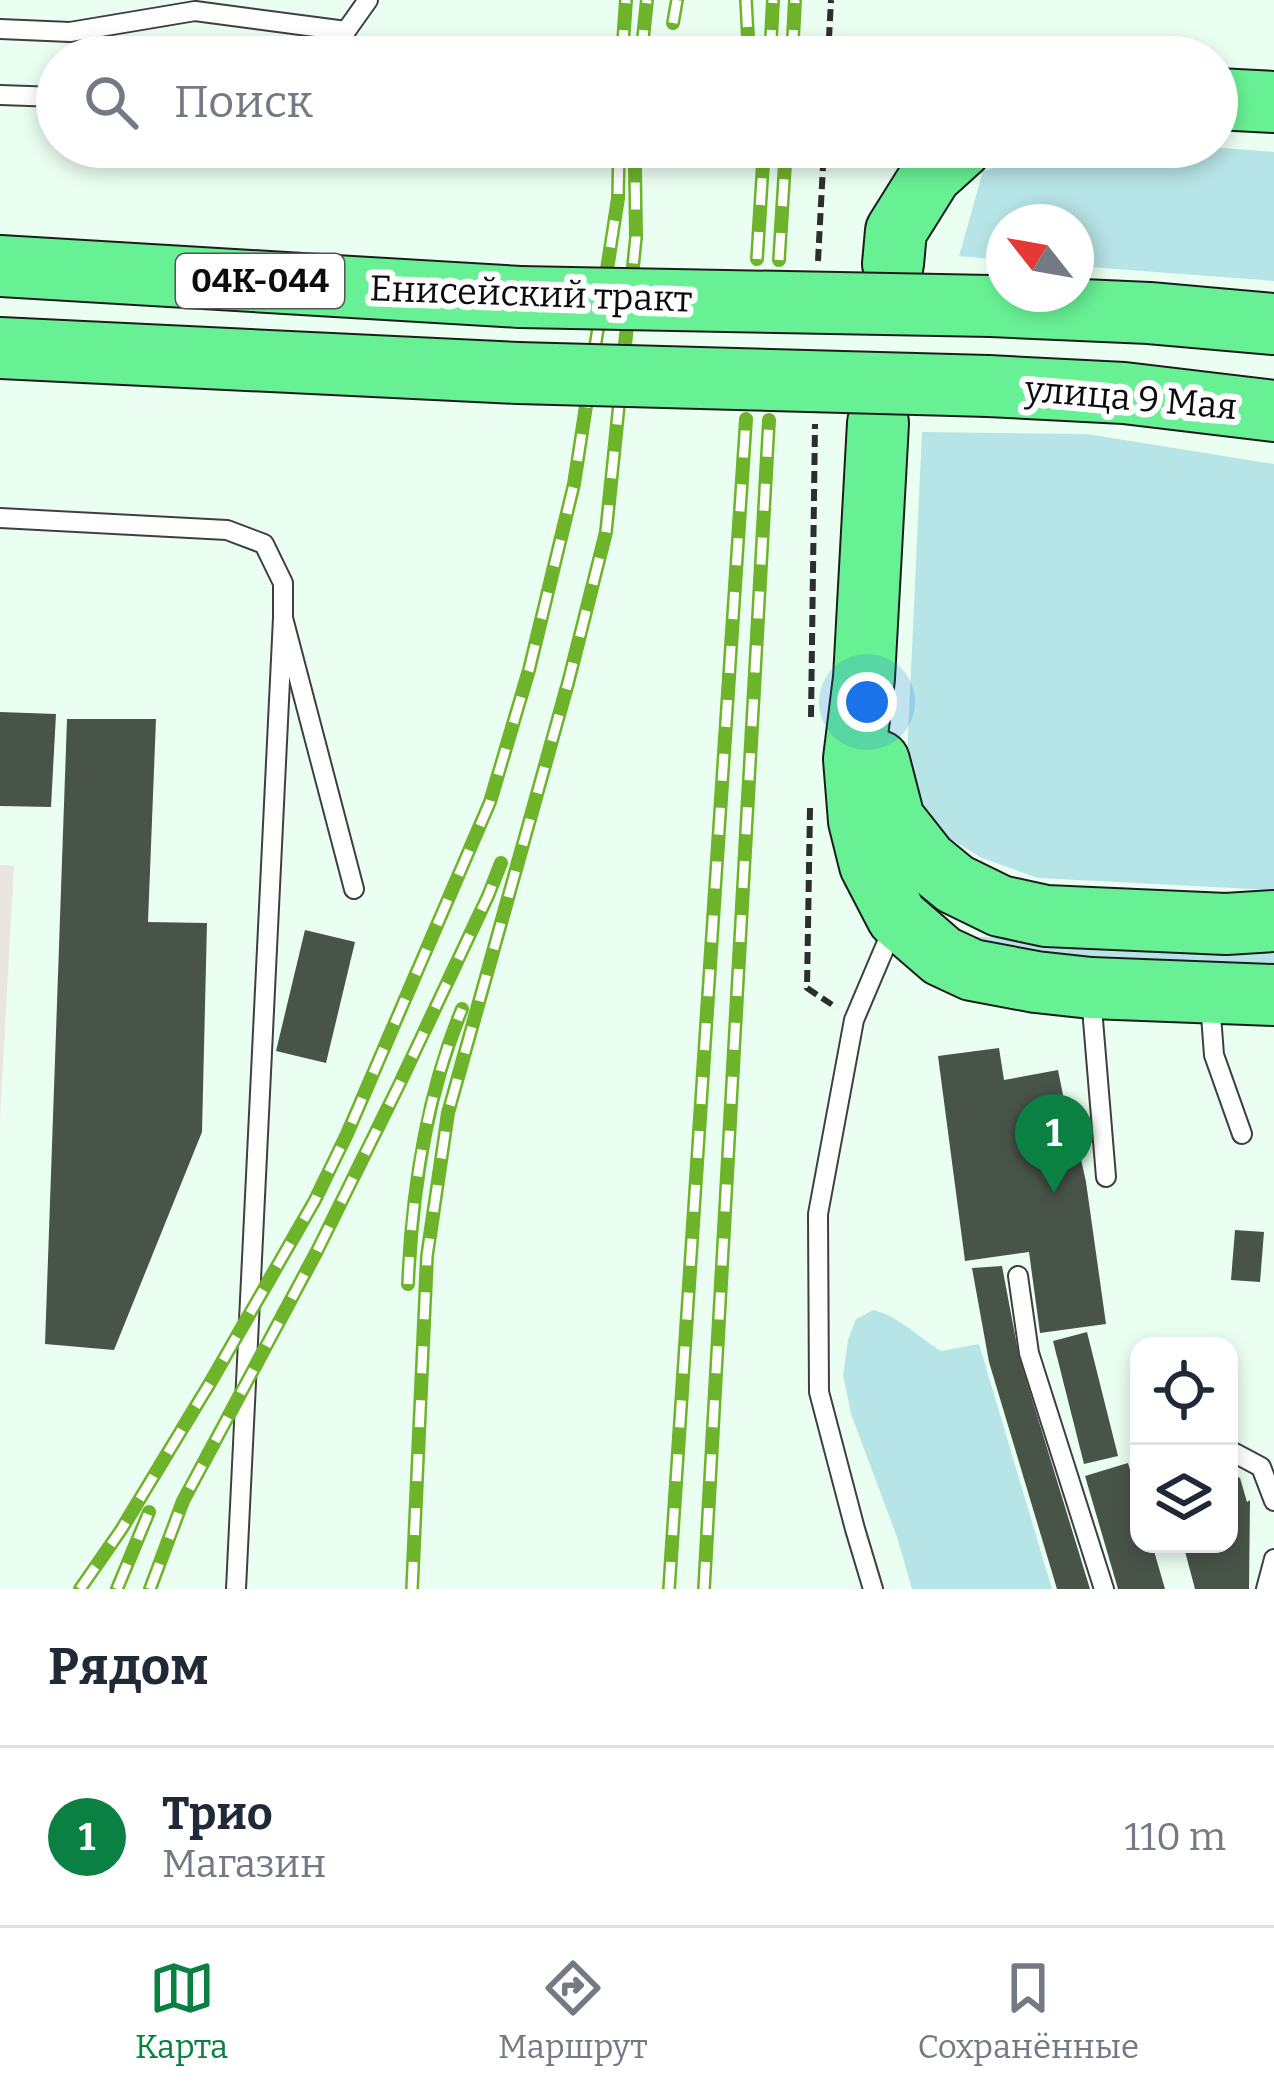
<!DOCTYPE html>
<html lang="ru">
<meta charset="utf-8">
<style>
:root{--surface:#fff;--page:#f2f2f3;--text:#1f2937;--muted:#747a83;--line:#e0e1e3;--accent:#0b8043}
body{margin:0;font-family:Bitter,serif;background:var(--page);color:var(--text)}
.controls{position:absolute;right:36px;bottom:36px;display:grid;overflow:hidden;border-radius:24px;box-shadow:0 6px 18px #0003}
.controls button{width:108px;height:108px;display:grid;place-items:center;padding:0;border:0;border-bottom:3px solid var(--line);background:var(--surface);color:var(--text);font:60px sans-serif}
.compass{position:absolute;left:986px;top:204px;width:108px;height:108px;border-radius:50%;background:var(--surface);box-shadow:0 6px 18px #0003;rotate:301deg}
.you{position:absolute;left:867px;top:702px;width:42px;height:42px;margin:-30px;border:9px solid #fff;border-radius:50%;background:#1a73e8;box-shadow:0 0 0 18px #1a73e833}
.badge{display:grid;place-items:center;width:78px;height:78px;border-radius:50%;background:var(--accent);color:#fff;font-size:39px;font-weight:700}
.pin{position:absolute;translate:-50% -99px;filter:drop-shadow(0 3px 6px #0008)}
.pin::after{content:'';position:absolute;top:63px;width:42px;height:36px;background:inherit;clip-path:polygon(0 0,100% 0,50% 100%)}
.list{margin:0;padding:0;list-style:none}
h2{display:flex;justify-content:space-between;align-items:center;height:156px;margin:0;padding:0 48px;font-size:51px}
h2 small{font-size:39px;font-weight:400;color:var(--muted)}
.list li{display:grid;grid-template-columns:78px 1fr auto;gap:36px;align-items:center;box-sizing:border-box;height:180px;padding:0 48px;border-top:3px solid var(--line)}
.list b{display:block;font-size:45px;white-space:nowrap}
.list p{margin:0;font-size:39px;white-space:nowrap;color:var(--muted)}
.list em{font-size:39px;font-style:normal;color:var(--muted)}
.icon{flex:none;width:66px;height:66px;fill:none;stroke:currentColor;stroke-width:2;stroke-linecap:round;stroke-linejoin:round}
.map{position:relative;flex:none;width:1274px;height:1589px;overflow:hidden}
.search{position:absolute;background:var(--surface);box-shadow:0 6px 18px #0003;left:36px;right:36px;top:36px;height:132px;display:flex;align-items:center;gap:30px;box-sizing:border-box;padding:0 42px;border-radius:66px;color:var(--muted);font-size:45px}
.sheet{height:336px;background:var(--surface)}
nav{display:flex;justify-content:space-around;align-items:center;box-sizing:border-box;height:168px;border-top:3px solid var(--line);background:var(--surface);font-size:33px;color:var(--muted)}
nav a{display:grid;justify-items:center;gap:6px}
nav .on{color:var(--accent)}
.map>svg:first-child{display:block}
</style>
<div class="map">
<svg width="1274" height="1589" viewBox="0 0 1274 1589">
<rect width="100%" height="100%" fill="#ebfef2"/>
<!-- industrial -->
<path fill="#eae5e0" d="M0,865l14,1 -14,252z"/>
<!-- green -->
<g fill="#b7e4e6">
<path d="M1064,147h147l63,5v129l-198,-15v-44h-72v38l-45,-4 24,-85z"/>
<path d="M922,432l165,2 187,30v426l-236,-12 -56,-20 -35,-21 -30,-42 -10,-38z"/>
<path d="M959,936l162,7 153,3v26l-275,-15z"/>
<path d="M873,1310c26,6 45,27 68,41l38,-7 73,245h-140l-15,-52 -46,-123 -8,-39 5,-35 8,-21z"/>
</g>
<!-- building -->
<g fill="#495449">
<path d="M158,40l113,3 -1,14h-113z"/>
<path d="M0,712l56,2 -5,93 -51,-1z"/>
<path d="M67,719h89l-8,203 59,1 -5,209 -88,218 -69,-6z"/>
<path d="M305,930l50,12 -29,121 -50,-12z"/>
<path d="M999,1048l5,32 54,-10 6,30h4l18,82 20,142 -66,9 -11,-81 -64,9 -27,-205z"/>
<path d="M1235,1230l29,2 -4,50 -29,-2z"/>
<path d="M1002,1266l17,90 71,233h-33l-68,-227 -17,-94z"/>
<path d="M1087,1332l31,124 -34,8 -31,-123z"/>
<path d="M1128,1463l11,36v45h13l13,45h-47l-33,-113z"/>
<path d="M1229,1472l11,6 7,24 3,-2 -1,89h-54l-12,-45h46z"/>
</g>
<g fill="none" stroke-linecap="round" stroke-linejoin="round">
<!-- primary-tunnel -->
<path stroke="#cadad0" stroke-width="60" stroke-dasharray="60 30" stroke-linecap="butt" d="M878,423l15,-159"/>
<defs>
<g id="service">
<path d="M0,29l70,3 125,-21 151,20"/>
<path d="M321,57l25,-26 22,-31"/>
<path d="M0,95l57,2"/>
<path d="M0,518l227,12 37,14 19,39v35l71,271"/>
<path d="M1091,996l15,181"/>
<path d="M1210,1002l4,53 28,79"/>
<path d="M1018,1276l11,77 75,236"/>
<path d="M1229,1450l32,17 13,34"/>
<path d="M236,1589l47,-971"/>
<path d="M873,1589l-18,-60 -36,-137 -1,-178 36,-194 39,-92"/>
<path d="M1266,1589l8,-30"/>
</g>
<g id="primary">
<path d="M1217,99l57,3"/>
<path d="M893,264l3,-33 35,-56 31,-28"/>
<path d="M0,266l520,31"/>
<path d="M991,306l158,7 125,11"/>
<path d="M0,348l518,25"/>
<path d="M988,386l136,7 150,18"/>
<path d="M878,423l-14,255 -10,81 5,62 11,44 27,52 45,39 30,14 64,12 55,6 183,7"/>
<path d="M879,761l15,58 33,42 28,23 45,22 46,10 180,8 48,-3"/>
</g>
</defs>
<!-- service casing -->
<use href="#service" stroke="#3f3f3f" stroke-width="22"/>
<!-- primary casing -->
<use href="#primary" stroke="#1d1d1d" stroke-width="64"/>
<!-- path -->
<g stroke="#2e2e2e" stroke-width="6" stroke-dasharray="12 6" stroke-linecap="butt">
<path d="M828,57l3,-57"/>
<path d="M818,261l6,-114"/>
<path d="M811,717l4,-293"/>
<path d="M810,808l-3,180 30,20"/>
</g>
<!-- service -->
<use href="#service" stroke="#fff" stroke-width="18"/>
<!-- primary -->
<use href="#primary" stroke="#68f194" stroke-width="60"/>
<defs>
<g id="rail">
<path d="M746,0l3,57"/>
<path d="M673,23l4,-23"/>
<path d="M622,57l4,-57"/>
<path d="M641,57l6,-57"/>
<path d="M770,57l3,-57"/>
<path d="M792,57l3,-57"/>
<path d="M757,259l7,-112"/>
<path d="M779,260l7,-113"/>
<path d="M408,1284c4,-94 18,-188 54,-275"/>
<path d="M80,1589l41,-59 89,-147 105,-183 32,-66 143,-332 39,-132 45,-186 44,-286 1,-51"/>
<path d="M117,1589l32,-77"/>
<path d="M150,1589l33,-88 134,-250 82,-166 89,-189 13,-33"/>
<path d="M412,1589l15,-333 21,-143 120,-430 38,-151 30,-295 -1,-69"/>
<path d="M669,1589l77,-1170"/>
<path d="M704,1589l65,-1169"/>
</g>
</defs>
<!-- rail casing -->
<use href="#rail" stroke="#6db42b" stroke-width="14"/>
<!-- rail -->
<use href="#rail" stroke="#fff" stroke-width="9" stroke-dasharray="27" stroke-linecap="butt"/>
<defs>
<g id="primary-bridge">
<path d="M520,297l471,9"/>
<path d="M518,373l470,13"/>
</g>
</defs>
<!-- primary-bridge casing -->
<use href="#primary-bridge" stroke="#1d1d1d" stroke-width="64" stroke-linecap="butt"/>
<!-- primary-bridge -->
<use href="#primary-bridge" stroke="#68f194" stroke-width="60"/>
</g>
<g text-anchor="middle" dominant-baseline="central" stroke-width="12" stroke-linejoin="round" paint-order="stroke">
<!-- shield labels -->
<rect fill="#fff" stroke="#555" stroke-width="3" x="176" y="254" width="168" height="54" rx="9"/>
<g font-size="33" font-weight="bold" fill="#0c0c0c">
<text x="260" y="281">04К-044</text>
</g>
<!-- street labels -->
<g font-size="36" fill="#0c0c0c" stroke="#fff">
<text transform="translate(531 294) rotate(2)">Енисейский тракт</text>
<text transform="translate(1131 398) rotate(5)">улица 9 Мая</text>
</g>
</g>
</svg>
<div class="controls">
<button><svg class="icon" aria-label="locate" viewBox="0 0 24 24"><circle cx="12" cy="12" r="6"/><path d="M12 2v4M12 18v4M2 12h4M18 12h4"/></svg></button>
<button><svg class="icon" aria-label="layers" viewBox="0 0 24 24"><path d="M12 4l9 5-9 5-9-5zM3 14l9 5 9-5"/></svg></button>
</div>
<svg class="compass" viewBox="-18 -18 36 36"><path d="M0-13l5 13h-10z" fill="#e53935"/><path d="M0 13l5-13h-10z" fill="#747a83"/></svg>
<div class="you"></div>
<div class="pin badge" style="left:1054px;top:1193px">1</div>
<div class="search"><svg class="icon" aria-label="search" viewBox="0 0 24 24"><circle cx="10" cy="10" r="6"/><path d="M15 15l6 6"/></svg>Поиск</div>
</div>
<section class="sheet">
<h2>Рядом<small></small></h2>
<ul class="list">
<li><span class="badge">1</span><div><b>Трио</b><p>Магазин</p></div><em>110 m</em></li>
</ul>
</section>
<nav>
<a class="on"><svg class="icon" aria-label="map" viewBox="0 0 24 24"><path d="M3 6l6-2 6 2 6-2v14l-6 2-6-2-6 2zM9 4v14M15 6v14"/></svg>Карта</a>
<a><svg class="icon" aria-label="directions" viewBox="0 0 24 24"><path d="M12 3l9 9-9 9-9-9zM9 14v-3h6M13 9l2 2-2 2"/></svg>Маршрут</a>
<a><svg class="icon" aria-label="saved" viewBox="0 0 24 24"><path d="M7 4h10v16l-5-4-5 4z"/></svg>Сохранённые</a>
</nav>
